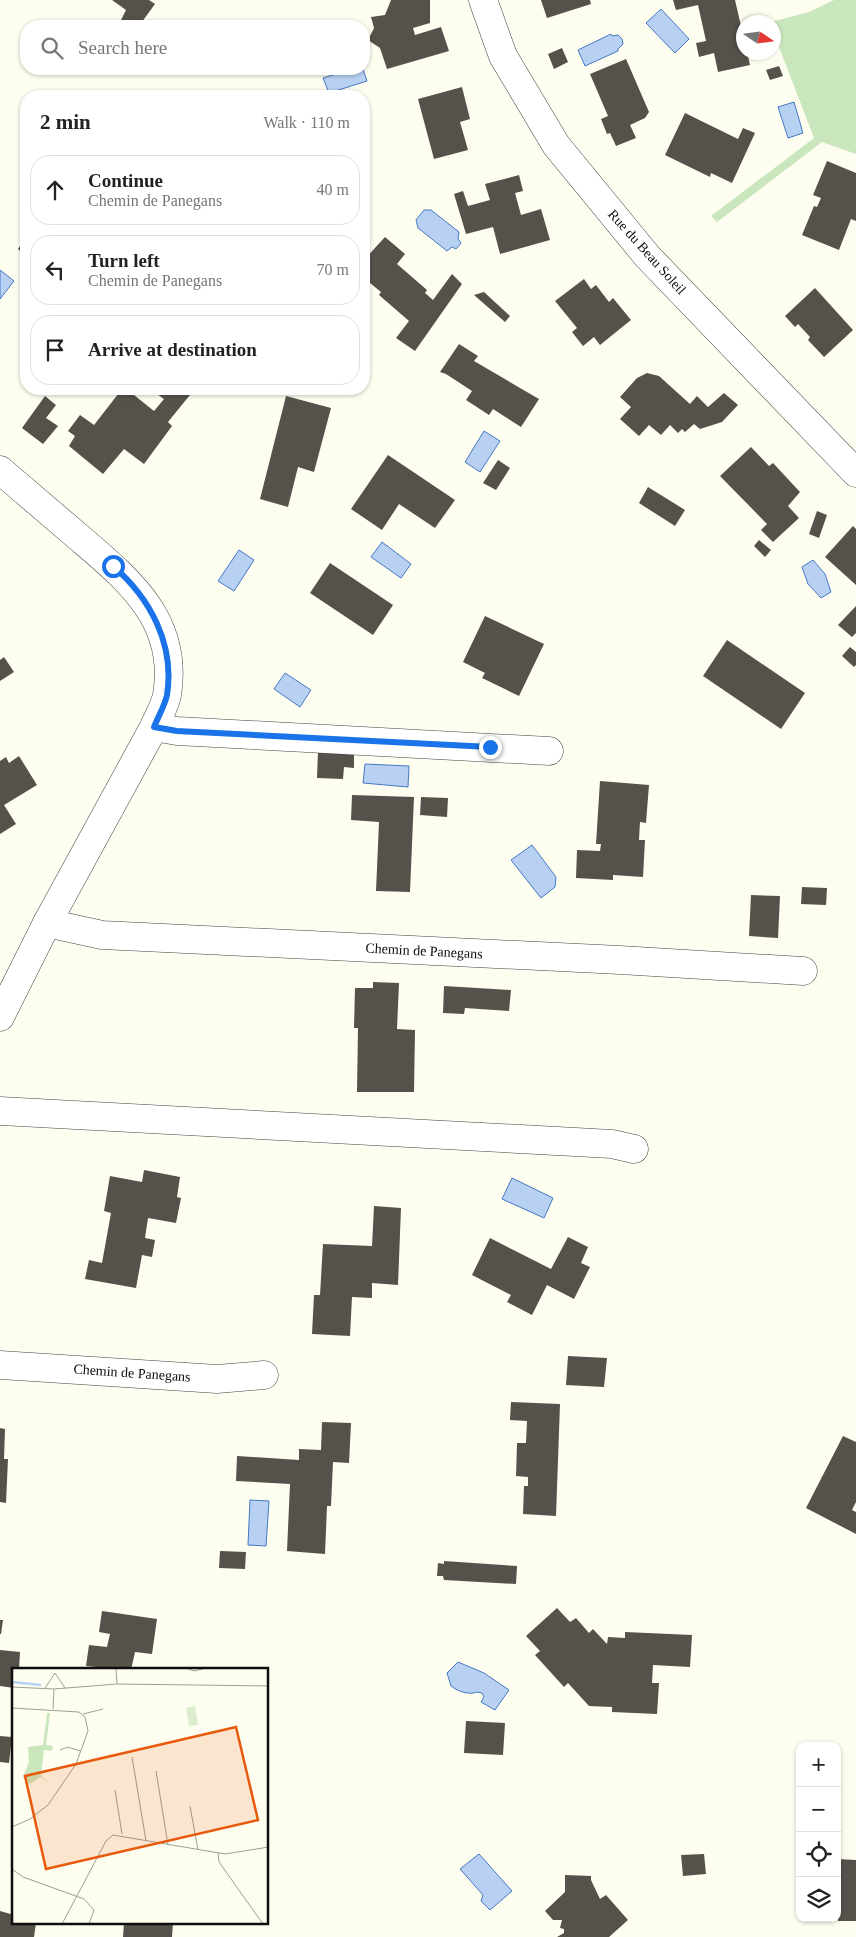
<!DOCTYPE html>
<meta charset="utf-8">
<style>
:root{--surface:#fff;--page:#f2f2f2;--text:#222;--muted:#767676;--line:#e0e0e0}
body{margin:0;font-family:"Times New Roman",serif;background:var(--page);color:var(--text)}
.controls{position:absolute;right:15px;bottom:15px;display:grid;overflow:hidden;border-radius:10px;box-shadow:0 1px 4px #0004}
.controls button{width:45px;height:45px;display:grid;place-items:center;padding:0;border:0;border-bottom:1px solid var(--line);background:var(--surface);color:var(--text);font:25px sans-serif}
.compass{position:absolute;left:736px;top:15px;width:45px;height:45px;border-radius:50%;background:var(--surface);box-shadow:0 1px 4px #0004;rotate:103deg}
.stop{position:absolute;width:15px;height:15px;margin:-11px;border:4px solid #1a73e8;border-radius:50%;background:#fff}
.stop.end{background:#1a73e8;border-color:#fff;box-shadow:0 1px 5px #0008}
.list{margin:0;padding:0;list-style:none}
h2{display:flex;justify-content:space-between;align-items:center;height:65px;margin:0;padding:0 20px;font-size:21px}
h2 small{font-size:16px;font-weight:400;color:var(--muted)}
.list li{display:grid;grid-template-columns:32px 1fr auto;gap:15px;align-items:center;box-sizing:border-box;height:70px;margin:0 10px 10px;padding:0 10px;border:1px solid var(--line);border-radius:20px}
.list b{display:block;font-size:19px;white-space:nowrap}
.list p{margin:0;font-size:16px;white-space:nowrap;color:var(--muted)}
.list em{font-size:16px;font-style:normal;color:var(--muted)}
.icon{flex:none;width:28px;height:28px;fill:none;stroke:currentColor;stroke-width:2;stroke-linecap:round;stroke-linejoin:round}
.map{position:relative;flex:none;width:856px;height:1937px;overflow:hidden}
.search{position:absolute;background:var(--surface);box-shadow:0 1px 4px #0004;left:20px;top:20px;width:350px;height:55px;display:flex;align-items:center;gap:12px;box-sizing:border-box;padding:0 18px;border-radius:20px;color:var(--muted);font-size:19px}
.panel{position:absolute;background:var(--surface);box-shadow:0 1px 4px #0004;left:20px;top:90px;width:350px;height:305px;border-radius:20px}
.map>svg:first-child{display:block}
</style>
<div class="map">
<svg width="856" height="1937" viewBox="0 0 856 1937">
<rect width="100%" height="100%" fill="#fefef0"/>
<!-- green -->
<path fill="#c9e6bc" d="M834,0h22v154l-34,-12 -105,80 -6,-6 103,-78 -40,-104v-12h-3l38,-10z"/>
<!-- water -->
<g fill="#b8d1f2" stroke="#4478c4">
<path d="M661,9l28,30 -14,14 -29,-30z"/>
<path d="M611,34l1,2 6,-1 4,4 1,5 -5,5v2l-33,15 -7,-16z"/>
<path d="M352,69h11l4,12 -38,12 -6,-15z"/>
<path d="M794,102l9,31 -15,5 -10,-31z"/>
<path d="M424,210h7l28,22 -1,7 3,4 -5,6 -4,-2 -5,4 -29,-23 -2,-8z"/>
<path d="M0,270l14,11 -14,18z"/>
<path d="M484,431l16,10 -20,31 -15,-10z"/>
<path d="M382,542l29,22 -10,14 -30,-21z"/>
<path d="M239,550l15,10 -20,31 -16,-10z"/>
<path d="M813,560l12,14 6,18 -10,6 -13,-14 -6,-17z"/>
<path d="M285,673l26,17 -11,17 -26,-18z"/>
<path d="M365,764l44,2 -1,21 -45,-4z"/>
<path d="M532,845l24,32 -1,10 -14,11 -30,-38z"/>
<path d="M512,1178l41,20 -9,20 -42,-19z"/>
<path d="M250,1500l19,1 -3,45 -18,-1z"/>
<path d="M458,1662l26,11 25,17 -14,20 -14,-8 3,-5 -2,-4 -4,-1c-10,3 -19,0 -27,-6l-4,-13z"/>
<path d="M479,1854l33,37 -22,19 -9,-9 2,-6 -23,-26z"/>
</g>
<!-- building -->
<g fill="#56514b">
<path d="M112,0h37l6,4 -16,22h-9l-9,-6 5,-10z"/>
<path d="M391,0h39v23l-17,5 2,7 26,-8 8,24 -62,18 -7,-21 -12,-8 6,-12 -3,-11 14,-2z"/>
<path d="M541,0h49l1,4 -44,14z"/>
<path d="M673,0h62l6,26 3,1v25h3l3,13 -32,7 -4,-19 -15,4 -3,-14 10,-2 -8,-36 -22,5z"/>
<path d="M562,48l6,14 -14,7 -6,-15z"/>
<path d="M626,59l23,53 -4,6 -15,7 6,13 -20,8 -6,-13 -3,1 -6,-15 7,-3 -18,-42z"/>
<path d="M779,66l4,10 -13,4 -4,-10z"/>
<path d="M462,87l8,32 -10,3 8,28 -34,9 -16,-60z"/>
<path d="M685,113l53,26 5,-11 12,5 -23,50 -21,-10 -1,4 -45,-22z"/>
<path d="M827,161l29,12v48l-5,-2 -12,31 -37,-15 12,-29 3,1 4,-9 -8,-3z"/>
<path d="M519,175l4,16 -8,2 6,22 20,-6 9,31 -50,14 -7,-27 -27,7 -12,-40 9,-3 5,15 22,-6 -5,-16z"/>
<path d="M26,230v26l-8,-7 7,-10 -3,-3z"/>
<path d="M385,237l20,17 -8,10 30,26 -2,3 8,7 19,-26 10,10 -47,67 -19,-13 13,-17 -30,-26 2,-3 -17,-14v-18z"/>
<path d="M584,279l7,10 5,-4 13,17 4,-4 18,22 -31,25 -6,-8 -11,9 -11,-14 5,-4 -22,-27z"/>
<path d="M815,288l38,42 -29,27 -16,-17 2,-3 -12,-13 -3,3 -10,-11z"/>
<path d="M484,292l26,24 -5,6 -31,-27z"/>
<path d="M459,344l19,12 -4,5 65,38 -18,28 -28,-18 -4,6 -23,-15 6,-9 -26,-17 -6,-2z"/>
<path d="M647,373l12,3 31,28 7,-8 11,11 16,-14 14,12 -16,17 -22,7 -6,-5 -9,8 -3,-3 -4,4 -8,-8 -9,10 -12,-10 -10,11 -19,-17 11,-12 -11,-10 17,-19z"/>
<path d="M122,389h3l9,6 20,16 10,-12 -10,-7 3,-3 37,1 -26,32 4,4 -28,38 -20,-15 -21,25 -34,-28 6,-10 -7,-5 12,-16 14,10z"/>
<path d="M45,396l11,9 -10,13 12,8 -15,18 -21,-16z"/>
<path d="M286,396l45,12 -17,64 -16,-5 -10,40 -28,-8z"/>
<path d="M751,447l18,19 4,-3 27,29 -12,14 11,12 -26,24 -12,-12 6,-6 -47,-48z"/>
<path d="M388,455l67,45 -20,28 -36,-24 -17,26 -31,-21z"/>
<path d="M498,460l12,8 -14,22 -13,-7z"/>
<path d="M648,487l37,23 -10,16 -36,-23z"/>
<path d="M817,511l10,4 -8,23 -10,-4z"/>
<path d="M853,526l3,3v56l-31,-28z"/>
<path d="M759,540l12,10 -6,7 -11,-11z"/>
<path d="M330,563l63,42 -20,30 -63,-42z"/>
<path d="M856,606v27l-4,4 -14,-12z"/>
<path d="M485,616l59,28 -25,52 -37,-18 3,-5 -22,-11z"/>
<path d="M727,640l78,53 -24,36 -78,-53z"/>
<path d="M850,647l6,5v13l-2,2 -12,-11z"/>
<path d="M4,657l10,15 -14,9v-21z"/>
<path d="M318,751l36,2v15l-10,-1 -1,12 -26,-1z"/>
<path d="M19,756l18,29 -33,20 12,19 -16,10v-73l6,-4 3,6z"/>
<path d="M600,781l49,4 -3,38 -6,-1 -1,18h6l-2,37 -30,-2v5l-37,-2 1,-28 23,1 1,-7h-5z"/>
<path d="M352,795l62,2 -4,95 -34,-1 3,-69 -28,-2z"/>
<path d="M421,797l27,1 -1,19 -27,-2z"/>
<path d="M802,887l25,1 -1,17 -25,-1z"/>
<path d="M751,895l29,1 -2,42 -29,-2z"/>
<path d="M373,982l26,1 -2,46 18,1 -1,62h-57l1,-64h-4l1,-40h18z"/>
<path d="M444,986l67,4 -2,21 -44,-3 -1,6 -21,-1z"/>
<path d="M144,1170l36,7 -3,20 4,1 -5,25 -28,-5 -3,20 10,2 -3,17 -10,-2 -6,33 -51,-9 4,-19 13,3 9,-50 -7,-2 6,-35 32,6z"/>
<path d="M374,1206l27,2 -3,77 -26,-2v15l-20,-1 -2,39 -38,-2 2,-39h6l3,-51 49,2z"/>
<path d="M568,1237l20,10 -7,16 9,4 -16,32 -27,-14 -15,30 -25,-13 4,-7 -39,-20 18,-37 61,31z"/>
<path d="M568,1356l39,2 -3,29 -38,-2z"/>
<path d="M511,1402l49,2 -4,112 -33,-2 1,-28h4v-9l-12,-1 1,-33h9l1,-22 -17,-1z"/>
<path d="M322,1422l29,1 -2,40 -16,-1 -2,44h-4l-2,48 -38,-3 3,-67 -54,-3 1,-25 62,4v-11l22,1z"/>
<path d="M0,1428l5,1 -1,30h4l-2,44 -6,-1z"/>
<path d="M843,1436l13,6v60l-4,8 4,2v22l-50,-26z"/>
<path d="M220,1551l26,1 -1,17 -26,-1z"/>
<path d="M444,1561l73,5 -1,18 -72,-4 -1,-4h-6l1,-13 6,1z"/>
<path d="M557,1608l13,14 6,-4 13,15 4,-4 14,15 1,-7 17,1v-6l67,3 -2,32 -37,-2 -1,18h7l-2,31 -45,-2v-5l-23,-1 -21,-23 -4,4 -29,-32 5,-4 -14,-15z"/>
<path d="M102,1611l55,8 -5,35 -17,-2 -4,18h-36l1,-3 -10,-1 3,-21 18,2 3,-13 -11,-2z"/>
<path d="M0,1620h3l-2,14h-1z"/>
<path d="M0,1650l20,2 -1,18h-5v18l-14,-2z"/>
<path d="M466,1721l39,2 -2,32 -39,-2z"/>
<path d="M0,1736l12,1 -3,26 -9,-1z"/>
<path d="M704,1854l2,20 -23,2 -2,-21z"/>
<path d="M837,1859l19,1v61h-18l1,-21 -2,-2z"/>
<path d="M565,1875l26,1v4l9,19 6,-4 22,25 -19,17h-52l7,-4v-4l-4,-1 2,-8h-9l-8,-9 20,-19z"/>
<path d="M0,1911l14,4v8h22l-2,14h-34z"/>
<path d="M124,1923h49l-1,14h-49z"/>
</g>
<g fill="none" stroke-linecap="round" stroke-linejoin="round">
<defs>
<g id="minor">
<path d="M483,0l20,56 53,89 91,111 209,217"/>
<path d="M0,470c27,23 54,46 82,70 49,42 97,82 85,155 -2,11 -9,22 -13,32l-107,196 -47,94"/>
<path d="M154,727l23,4 372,20"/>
<path d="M47,923l55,12 518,25 183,11"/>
<path d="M0,1111l612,33 22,5"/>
<path d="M0,1365l217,14 47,-4"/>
</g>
</defs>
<!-- minor casing -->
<use href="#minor" stroke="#414141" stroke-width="29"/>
<!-- minor -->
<use href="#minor" stroke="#fff" stroke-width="28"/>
</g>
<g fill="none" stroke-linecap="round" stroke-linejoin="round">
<!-- route -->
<path stroke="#1a73e8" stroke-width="6" d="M113,566c37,32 62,78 54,129 -2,10 -9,22 -13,32l23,4 313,16"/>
</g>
<g text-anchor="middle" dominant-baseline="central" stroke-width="5" stroke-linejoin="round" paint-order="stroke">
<!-- street labels -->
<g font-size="14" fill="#0e0e0e" stroke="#fff">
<text transform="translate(647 252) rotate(48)">Rue du Beau Soleil</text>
<text transform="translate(424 951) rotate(3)">Chemin de Panegans</text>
<text transform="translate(132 1373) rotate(4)">Chemin de Panegans</text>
</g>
</g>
<!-- overview -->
<g transform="translate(12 1668)">
<rect width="256" height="256" fill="#fefef0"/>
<path d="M35,45h3l-4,32 7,1 -1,5 -8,-1 -3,26 12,9 -12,-8 -11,7 -7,-7 6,-15 -1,-15 15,-2z" fill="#c9e6bc"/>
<path d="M183,38l3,19 -9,1 -3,-18z" fill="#dceecd"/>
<path fill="none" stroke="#b8d1f2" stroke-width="2.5" d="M0,14l29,3"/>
<path fill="none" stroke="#9e9e96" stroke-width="1" d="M104,0l1,16M174,0l8,3 12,-3M0,19l42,2 63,-5 152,2M33,20l10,-15 10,15M0,40l67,4 6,5 3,14 -12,33 -28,41 -18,14 -18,8M41,41l1,-20M71,46l20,-5M48,82l8,-3 12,4M120,89l14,84M144,103l12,74M103,122l7,44M178,138l8,44M206,185l1,9 44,62M0,201l11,8 61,22 10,11 -5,14M50,256l44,-83 7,-6 112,19 44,-7"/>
<path fill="#e8590c" fill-opacity="0.15" stroke="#e8590c" stroke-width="2.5" d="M224,59l22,93 -212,49 -21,-93z"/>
<rect width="256" height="256" fill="none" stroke="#0e0e0e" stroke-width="2.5"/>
</g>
</svg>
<div class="controls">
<button>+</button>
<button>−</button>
<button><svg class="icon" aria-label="locate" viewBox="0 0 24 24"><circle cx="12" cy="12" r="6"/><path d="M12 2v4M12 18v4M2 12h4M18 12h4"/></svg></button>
<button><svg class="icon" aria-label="layers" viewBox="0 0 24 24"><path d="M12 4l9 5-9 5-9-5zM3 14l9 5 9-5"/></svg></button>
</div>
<svg class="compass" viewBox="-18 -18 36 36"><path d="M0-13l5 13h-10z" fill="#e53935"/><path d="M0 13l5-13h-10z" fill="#767676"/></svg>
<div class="stop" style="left:113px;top:566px"></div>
<div class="stop end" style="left:490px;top:747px"></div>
<div class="search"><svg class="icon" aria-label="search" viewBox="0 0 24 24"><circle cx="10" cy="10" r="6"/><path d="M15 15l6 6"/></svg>Search here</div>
<section class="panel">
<h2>2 min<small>Walk · 110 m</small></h2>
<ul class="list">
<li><svg class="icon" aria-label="ahead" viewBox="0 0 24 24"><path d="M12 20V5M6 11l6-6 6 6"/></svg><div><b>Continue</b><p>Chemin de Panegans</p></div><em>40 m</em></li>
<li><svg class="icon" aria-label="left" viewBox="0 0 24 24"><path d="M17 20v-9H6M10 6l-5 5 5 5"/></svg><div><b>Turn left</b><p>Chemin de Panegans</p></div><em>70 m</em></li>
<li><svg class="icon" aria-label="arrive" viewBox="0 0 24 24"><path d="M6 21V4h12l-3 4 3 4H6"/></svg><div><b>Arrive at destination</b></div></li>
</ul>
</section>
</div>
